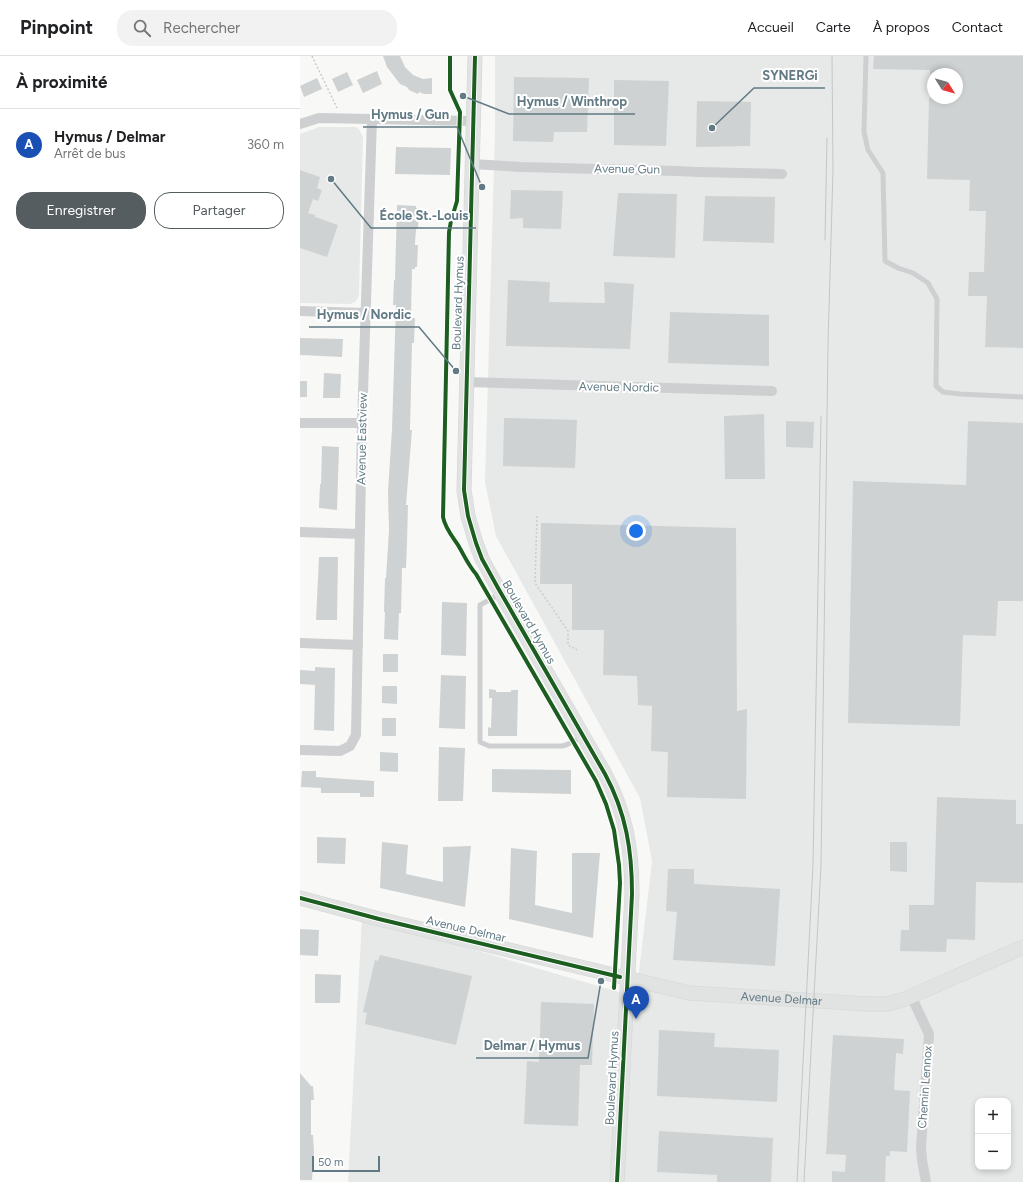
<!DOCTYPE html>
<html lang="fr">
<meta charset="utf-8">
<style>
:root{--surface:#fff;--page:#f2f2f2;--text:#202124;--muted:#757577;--line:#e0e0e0;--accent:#555d61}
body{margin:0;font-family:Figtree,sans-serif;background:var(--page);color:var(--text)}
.controls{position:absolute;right:12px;bottom:12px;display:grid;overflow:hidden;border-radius:8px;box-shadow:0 2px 6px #0003}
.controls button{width:36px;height:36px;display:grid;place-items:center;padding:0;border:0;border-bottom:1px solid var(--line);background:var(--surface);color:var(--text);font:20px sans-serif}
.compass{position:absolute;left:627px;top:12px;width:36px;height:36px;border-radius:50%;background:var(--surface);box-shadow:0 2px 6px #0003;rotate:127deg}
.scale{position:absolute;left:12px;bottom:10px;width:68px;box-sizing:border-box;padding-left:4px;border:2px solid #617a84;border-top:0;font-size:11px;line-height:14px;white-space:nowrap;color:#617a84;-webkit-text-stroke:3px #fff;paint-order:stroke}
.you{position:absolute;left:336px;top:475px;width:14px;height:14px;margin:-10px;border:3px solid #fff;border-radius:50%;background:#1a73e8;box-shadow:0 0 0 6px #1a73e833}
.badge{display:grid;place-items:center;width:26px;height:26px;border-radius:50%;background:var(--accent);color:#fff;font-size:13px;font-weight:700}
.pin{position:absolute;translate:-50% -33px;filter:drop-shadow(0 1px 2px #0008)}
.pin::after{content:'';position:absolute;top:21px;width:14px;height:12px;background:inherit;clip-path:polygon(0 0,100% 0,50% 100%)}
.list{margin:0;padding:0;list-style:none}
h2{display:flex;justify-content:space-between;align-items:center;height:52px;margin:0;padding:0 16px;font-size:17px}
h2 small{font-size:13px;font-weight:400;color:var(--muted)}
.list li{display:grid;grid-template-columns:26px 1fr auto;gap:12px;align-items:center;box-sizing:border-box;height:72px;padding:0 16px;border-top:1px solid var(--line)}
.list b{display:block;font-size:15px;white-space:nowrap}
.list p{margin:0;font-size:13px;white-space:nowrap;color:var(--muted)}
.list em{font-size:13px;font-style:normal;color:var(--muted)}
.actions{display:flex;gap:8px;padding:12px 16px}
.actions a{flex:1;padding:9px 0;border:1px solid var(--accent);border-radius:16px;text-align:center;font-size:14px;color:var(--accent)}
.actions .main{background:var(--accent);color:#fff}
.icon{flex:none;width:22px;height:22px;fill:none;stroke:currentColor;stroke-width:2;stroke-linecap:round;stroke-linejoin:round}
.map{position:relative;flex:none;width:723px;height:1126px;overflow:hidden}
header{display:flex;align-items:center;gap:24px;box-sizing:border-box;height:56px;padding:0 20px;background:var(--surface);border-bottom:1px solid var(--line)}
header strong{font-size:19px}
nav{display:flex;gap:22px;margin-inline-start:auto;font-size:14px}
.search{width:280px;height:36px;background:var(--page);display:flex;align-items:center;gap:10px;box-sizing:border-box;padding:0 14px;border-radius:16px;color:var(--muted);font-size:15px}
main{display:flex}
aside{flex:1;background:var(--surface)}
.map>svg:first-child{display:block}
</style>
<header>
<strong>Pinpoint</strong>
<div class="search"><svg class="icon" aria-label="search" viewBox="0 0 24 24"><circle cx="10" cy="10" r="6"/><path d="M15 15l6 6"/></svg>Rechercher</div>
<nav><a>Accueil</a><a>Carte</a><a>À propos</a><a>Contact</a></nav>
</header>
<main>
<aside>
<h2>À proximité<small></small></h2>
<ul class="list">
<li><span class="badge" style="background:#1a4fb4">A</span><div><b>Hymus / Delmar</b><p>Arrêt de bus</p></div><em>360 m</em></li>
</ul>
<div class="actions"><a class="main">Enregistrer</a><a>Partager</a></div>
</aside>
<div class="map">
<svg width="723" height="1126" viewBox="0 0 723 1126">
<rect width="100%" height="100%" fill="#f8f8f7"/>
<!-- built -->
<g fill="#e7e9e9" fill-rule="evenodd">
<path d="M195,0h528v1126h-675l14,-265 274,80 16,-136 -12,-63 -144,-262 -11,-54 10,-350zM633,18h24v24h-24zM678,1045h30v66h-30z"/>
<path d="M19,71h36l4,2 4,8 -4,157 -1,4 -3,4 -5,2 -50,-1v-169z"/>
</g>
<!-- building -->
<g fill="#cfd2d2">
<path d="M83,0h17l5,11 8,8 10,4 9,-1v16h-8l-5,-2 -1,2 -9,-4 -2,-3 -7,-3 -13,-17z"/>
<path d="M574,0h149v292l-38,-1 2,-51h-19l1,-24h15l2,-61h-17l1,-31 -43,-1 2,-81h28v-24h-27v-4l-57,-1z"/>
<path d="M77,15l5,13 -19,9 -6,-13z"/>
<path d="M47,16l6,13 -15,7 -6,-13z"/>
<path d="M214,21l75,1 -2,54h-33l-1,10 -40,-1z"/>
<path d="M17,22l5,11 -18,8 -4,-11z"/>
<path d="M314,24l55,1 -3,65 -52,-1z"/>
<path d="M397,45l54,1 -1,44 -54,1z"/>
<path d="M96,91l55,1 -1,27 -55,-1z"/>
<path d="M0,114l20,7 -3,11 5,2 -4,11 -5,-2 -5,14 7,2v2l23,8 -11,32 -27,-9z"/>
<path d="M211,134l52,1 -2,38 -38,-1v-10l-13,1z"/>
<path d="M318,137l59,1 -2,64 -62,-2z"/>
<path d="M405,140l70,1 -1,46 -71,-2z"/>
<path d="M97,149l19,1v2h3l-1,21h-2l-1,14v2h3l-1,22h-2v2h-3l-1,49h4l-1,25h-2l-2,87h2l-6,75h2l-1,38 -1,25h-4l-1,45h-2l-1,27 -14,-1 1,-27h-1l1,-34h1l3,-48 -1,-38 4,-63 4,-124h-3l1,-25h1z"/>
<path d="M208,224l42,2 -1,20 56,1 -1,-21 30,2 -4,65 -124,-3z"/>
<path d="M370,256l99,3v51l-101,-3z"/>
<path d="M0,282l43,1 -1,18 -42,-2z"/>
<path d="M24,317l17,1 -1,24h-17z"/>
<rect x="0" y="325" width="7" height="16"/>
<path d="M464,358l1,65h-40l-1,-63z"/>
<path d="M204,362l73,2 -2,48 -72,-2z"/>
<path d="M486,365l28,1 -1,26 -27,-1z"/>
<path d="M668,365l55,2v178h-25l-2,35 -33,-1 -3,91 -112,-3 5,-242 113,4z"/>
<path d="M22,390l17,1 -2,63 -18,-2 1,-24h1z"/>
<path d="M241,467l195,5 1,183 10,-2 -1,90 -79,-2 1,-45 -17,-1 1,-45 -14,-1 -1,-29 -34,-1 1,-45h-32v-46h-32z"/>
<path d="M19,501h19l-1,63h-21z"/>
<path d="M142,546l25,1 -1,53 -25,-1z"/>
<rect x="83" y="598" width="15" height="18"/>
<path d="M15,611l20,1 -1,63 -20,-1 1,-45 -15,-1v-14l15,1z"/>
<path d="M141,619l25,1 -1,53 -26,-1z"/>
<path d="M82,630h15v18l-15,-1z"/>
<path d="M189,633l7,1v2h15v-2h7l-1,46h-29v-9l3,1 1,-30h-3z"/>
<rect x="82" y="662" width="14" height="18"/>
<path d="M139,691l26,1 -2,53h-25z"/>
<path d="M80,696l18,1v19l-18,-1z"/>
<path d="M192,713l79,1v24l-79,-2z"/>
<path d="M2,715h14v6l58,4v16h-14v-4h-39v-5l-20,-1z"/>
<path d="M637,741l79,3v24h7v59l-47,-1 -1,58 -28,-1 -1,13 -46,-1 1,-21h8v-25h25z"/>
<path d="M17,781l29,1 -1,26 -28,-1z"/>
<path d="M82,786l26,3 -2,29 37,8v-35l28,-1 -6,61 -85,-19z"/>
<path d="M590,786h17v30l-17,-1z"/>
<path d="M211,792l26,3 -2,54 37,8v-60h28l-7,85 -84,-19z"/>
<path d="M368,813h26v15l86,5 -5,77 -102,-6 4,-48 -11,-1z"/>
<path d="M0,873l19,1 -1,26 -18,-1z"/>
<path d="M80,899l92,21 -16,69 -91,-21 2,-11 -4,-1 12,-52 3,1z"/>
<path d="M15,918l26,1 -1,28h-25z"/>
<path d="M241,946l53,2 -2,61h-12l-2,61 -54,-2 3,-63 12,1z"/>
<path d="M359,974l56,3 -1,14 65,3 -2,52 -120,-6z"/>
<path d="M533,979l71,4 -1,15 -7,-1 -2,37 16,1 -3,61 -17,-1v5h-4l-1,26h-53v-11l13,1 1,-17 -20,-1z"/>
<path d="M0,1017l11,13h2l1,14h-3v35h2l1,17 -2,28h-12z"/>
<path d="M359,1075l114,7 -2,44h-54v-7l-60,-3z"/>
</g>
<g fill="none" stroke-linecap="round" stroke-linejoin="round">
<defs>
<g id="secondary">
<path d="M175,0l-11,434 4,26 8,27 6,16 16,29 107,186c21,39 27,76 27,120l-15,288"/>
<path id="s1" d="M0,842l79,21 310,74 179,11h20l17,-5 118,-52"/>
</g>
</defs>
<!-- secondary casing -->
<use href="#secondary" stroke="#d4d6d6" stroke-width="15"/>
<!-- path -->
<g stroke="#cbcdcd" stroke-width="1.5" stroke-dasharray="2 2" stroke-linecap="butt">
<path d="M12,0l25,52"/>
<path d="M237,460l-2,67 33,48v14l9,5"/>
</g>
<!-- lane -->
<g stroke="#cecfd0" stroke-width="5">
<path d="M566,0l-2,76 4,18 15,23 2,88 13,7 15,5 15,10 9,16 -1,87 7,6 17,2 63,3"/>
<path d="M200,538l-20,11v137l9,4h73l4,-1 17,-8"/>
</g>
<!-- street -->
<g stroke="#cecfd0" stroke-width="10">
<path d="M0,68l19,-6 154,3"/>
<path d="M172,108l49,3 156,4 22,1 83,2"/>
<path d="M0,255l66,2"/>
<path d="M166,326l306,9"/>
<path d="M0,367h62"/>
<path d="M0,476l60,2"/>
<path d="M0,587l58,2"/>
<path d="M0,694l40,1 10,-5 6,-11 6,-312 10,-304"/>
<path d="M611,940l18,38 -8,113 1,13 4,22"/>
</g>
<!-- secondary -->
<use href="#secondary" stroke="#e1e2e2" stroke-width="14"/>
<!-- tram -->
<g stroke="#c3c5c6" stroke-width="1">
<path d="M525,184l2,-102"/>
<path d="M497,1126l16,-317 8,-449"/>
<path d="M504,1126l17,-316 7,-522 5,-174 -1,-114"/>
</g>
<defs>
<g id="cycleway">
<path d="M150,0v34l10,22 -3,89 -6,20 -2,11 -6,285c2,11 9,19 15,28 6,10 10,20 18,29l120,207 10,23 8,26 5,35 1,18 -6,105"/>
<path d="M175,0l-11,434 4,26 8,27 6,16 16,29 107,186c21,39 27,76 27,120l-15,288"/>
<path d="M0,842l79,21 241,58"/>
</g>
</defs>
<!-- cycleway casing -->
<use href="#cycleway" stroke="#fff" stroke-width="6"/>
<!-- cycleway -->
<use href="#cycleway" stroke="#1b5e20" stroke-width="4"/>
</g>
<g text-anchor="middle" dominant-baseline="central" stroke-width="4" stroke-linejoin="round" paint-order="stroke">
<!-- street labels -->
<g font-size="12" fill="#617a84" stroke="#fff">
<text transform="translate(327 113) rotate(1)">Avenue Gun</text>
<text transform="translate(158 247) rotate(-88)">Boulevard Hymus</text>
<text transform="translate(319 331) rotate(1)">Avenue Nordic</text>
<text transform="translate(62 383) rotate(-89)">Avenue Eastview</text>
<text transform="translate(229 566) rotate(60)">Boulevard Hymus</text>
<text transform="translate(166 873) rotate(13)">Avenue Delmar</text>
<text stroke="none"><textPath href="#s1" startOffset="493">Avenue Delmar</textPath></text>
<text transform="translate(312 1022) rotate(-87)">Boulevard Hymus</text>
<text transform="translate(625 1031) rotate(-86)">Chemin Lennox</text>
</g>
</g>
<!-- callouts -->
<path fill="none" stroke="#617a84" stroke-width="1.5" d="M412 72L454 32H525M163 40L209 58H335M182 131L157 71H63M31 123L71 172H176M156 315L119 271H9M301 925L288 1002H176"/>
<g fill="#617a84" stroke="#fff" stroke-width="1.5">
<circle cx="412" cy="72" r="4"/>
<circle cx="163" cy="40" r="4"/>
<circle cx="182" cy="131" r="4"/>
<circle cx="31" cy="123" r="4"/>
<circle cx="156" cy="315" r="4"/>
<circle cx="301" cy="925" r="4"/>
</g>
<g font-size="13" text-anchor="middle" font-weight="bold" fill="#617a84" stroke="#fff" stroke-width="4" stroke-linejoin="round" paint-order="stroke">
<text x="490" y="24">SYNERGi</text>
<text x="272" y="50">Hymus / Winthrop</text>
<text x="110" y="63">Hymus / Gun</text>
<text x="124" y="164">École St.-Louis</text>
<text x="64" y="263">Hymus / Nordic</text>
<text x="232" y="994">Delmar / Hymus</text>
</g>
</svg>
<div class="controls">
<button>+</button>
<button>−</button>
</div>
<svg class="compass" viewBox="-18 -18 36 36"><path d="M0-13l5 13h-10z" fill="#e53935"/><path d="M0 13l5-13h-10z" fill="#757577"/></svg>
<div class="scale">50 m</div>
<div class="you"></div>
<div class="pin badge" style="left:336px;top:963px;background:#1a4fb4">A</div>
</div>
</main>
